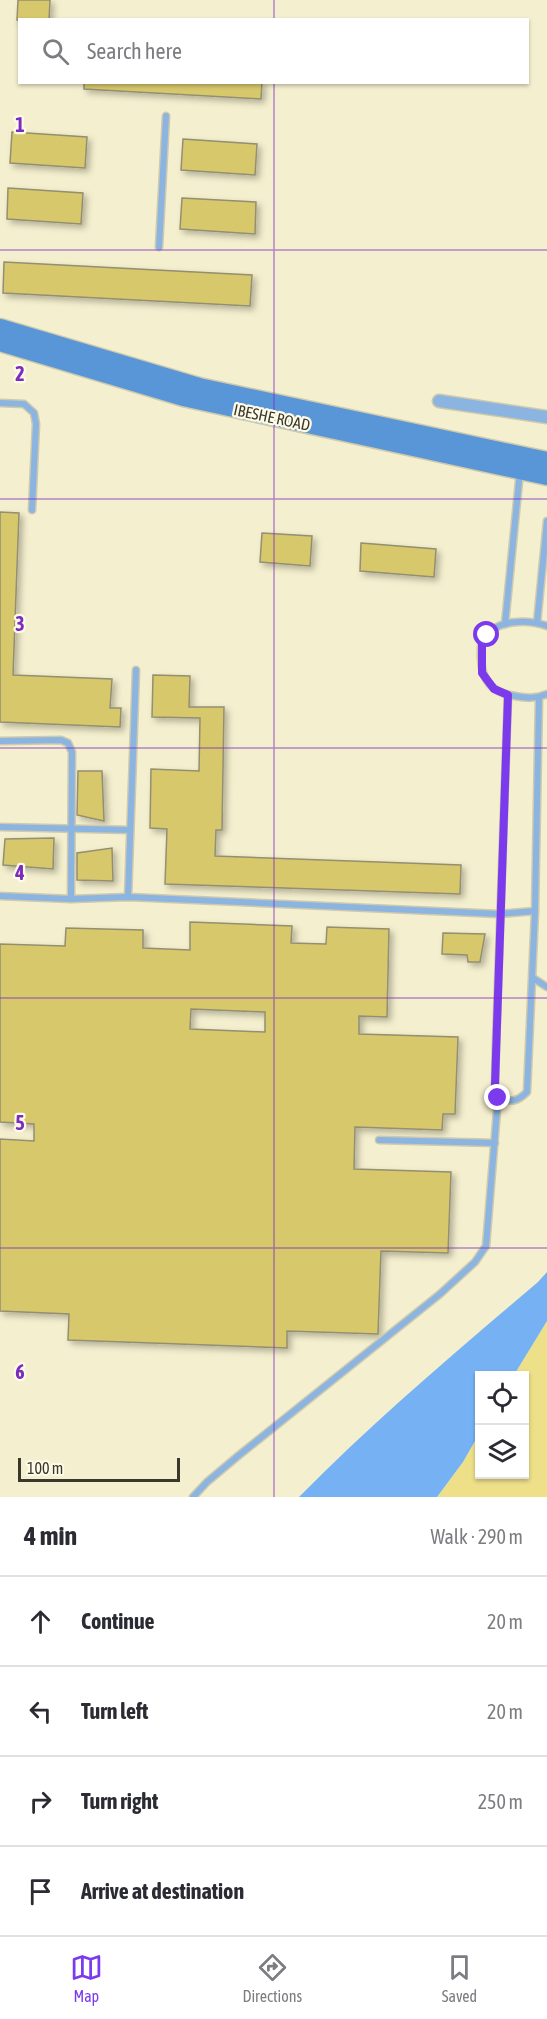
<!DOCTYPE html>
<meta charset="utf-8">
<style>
:root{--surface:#fff;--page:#f7f7f7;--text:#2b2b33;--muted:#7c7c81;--line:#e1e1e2;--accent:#7c3aed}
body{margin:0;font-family:"Asap Condensed",sans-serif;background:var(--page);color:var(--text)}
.controls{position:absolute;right:18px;bottom:18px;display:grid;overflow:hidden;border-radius:0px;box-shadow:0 2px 4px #0004}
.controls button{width:54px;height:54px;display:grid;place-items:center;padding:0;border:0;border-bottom:2px solid var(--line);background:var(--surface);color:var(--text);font:30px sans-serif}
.scale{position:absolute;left:18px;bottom:15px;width:162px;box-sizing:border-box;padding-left:6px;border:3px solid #3a382b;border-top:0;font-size:16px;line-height:21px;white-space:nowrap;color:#3a382b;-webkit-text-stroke:4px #fefbe8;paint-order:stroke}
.stop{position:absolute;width:18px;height:18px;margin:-14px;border:4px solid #7c3aed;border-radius:50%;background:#fff}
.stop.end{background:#7c3aed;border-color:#fff;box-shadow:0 2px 6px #0008}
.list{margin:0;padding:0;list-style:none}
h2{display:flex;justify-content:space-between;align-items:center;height:78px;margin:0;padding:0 24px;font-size:26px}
h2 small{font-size:20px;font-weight:400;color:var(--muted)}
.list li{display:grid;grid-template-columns:39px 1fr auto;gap:18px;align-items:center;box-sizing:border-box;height:90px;padding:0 24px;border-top:2px solid var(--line)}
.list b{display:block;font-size:22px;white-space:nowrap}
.list em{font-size:20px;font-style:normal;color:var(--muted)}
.icon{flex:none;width:33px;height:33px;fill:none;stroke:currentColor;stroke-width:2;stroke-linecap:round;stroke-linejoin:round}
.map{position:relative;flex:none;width:547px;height:1497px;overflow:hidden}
.search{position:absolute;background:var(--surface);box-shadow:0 2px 4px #0004;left:18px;right:18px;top:18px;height:66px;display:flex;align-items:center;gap:15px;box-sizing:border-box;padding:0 21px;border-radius:0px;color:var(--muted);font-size:22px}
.sheet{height:438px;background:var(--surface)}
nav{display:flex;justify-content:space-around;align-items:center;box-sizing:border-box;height:84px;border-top:2px solid var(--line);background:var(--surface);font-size:16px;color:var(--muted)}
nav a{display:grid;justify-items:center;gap:3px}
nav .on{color:var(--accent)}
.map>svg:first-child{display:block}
</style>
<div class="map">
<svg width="547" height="1497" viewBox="0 0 547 1497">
<defs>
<filter id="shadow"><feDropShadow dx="3.5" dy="3.5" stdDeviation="3" flood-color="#0004"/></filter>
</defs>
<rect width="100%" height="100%" fill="#f4efce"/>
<!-- green -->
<path fill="#eedf89" d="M547,1321v176h-110l26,-35 16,-28 1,40h44v-98l-10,-1z"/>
<!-- water -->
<path fill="#76b2f3" d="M547,1272v49l-33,54 -34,1 -1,58 -16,28 -26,35h-138c75,-76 158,-146 239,-215z"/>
<!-- building -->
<g fill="#d7c86c" stroke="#948f71" stroke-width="1.5" fill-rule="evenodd" filter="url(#shadow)">
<path d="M18,0h32l-1,20h-32z"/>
<path d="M84,82h178l-1,17 -177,-10z"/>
<path d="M12,132l75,5 -2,31 -75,-5z"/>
<path d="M183,139l74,5 -2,31 -74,-5z"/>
<path d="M8,188l75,5 -2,31 -74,-5z"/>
<path d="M182,198l74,4 -1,32 -75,-5z"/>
<path d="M4,262l248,13 -2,31 -247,-13z"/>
<path d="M0,512l19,1 -6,162 99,4 -2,29h11l-1,19 -120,-5z"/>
<path d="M262,533l50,3 -2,30 -50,-4z"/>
<path d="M361,543l75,6 -2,28 -74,-6z"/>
<path d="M153,675l37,1 -1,31h35l-2,123h-6l-1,26 246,9 -1,29 -295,-10 2,-55 -17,-1 1,-59 48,2 1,-53 -48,-1z"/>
<path d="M78,771h24l2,50 -27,-6z"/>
<path d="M54,838l-1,31 -50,-4 2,-26z"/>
<path d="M112,848l1,33 -36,-1v-27z"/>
<path d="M190,922l102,4 -1,17 35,1 1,-17 62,2 -2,88 -28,-1v18l99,3 -3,77h-12l-1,16 -87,-3 -1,42 97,3 -3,81 -67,-2 -3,83 -91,-3v17l-219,-8 1,-26 -69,-3v-172l34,2v-17l-34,-2v-178l65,2 1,-18 77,2v18l47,2zM191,1009l74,3v20l-75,-3z"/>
<path d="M443,933l42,1 -5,28h-12l-1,-7 -25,-1z"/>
</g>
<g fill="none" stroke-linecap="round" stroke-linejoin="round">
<defs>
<g id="service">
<path d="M159,247l7,-131"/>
<path d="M0,403l24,1 10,9 2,11 -4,86"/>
<path d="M537,623l10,-102"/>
<path d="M505,624l15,-153"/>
<path d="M547,626c-20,-7 -52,-7 -64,14 -3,5 -2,13 -2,19 1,22 11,34 34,37 11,2 21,3 32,-2"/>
<path d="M0,741l61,-1 7,3 4,9 -1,147"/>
<path d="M0,827l130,3"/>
<path d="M0,896l71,3 57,-2 371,17 36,-3"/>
<path d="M128,897l8,-227"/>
<path d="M533,978l14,9"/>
<path d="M498,1098c14,4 19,4 29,-6l8,-181 4,-213"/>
<path d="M379,1140l116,3"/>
<path d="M193,1497l14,-15 31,-26 202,-162 35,-32 11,-16 12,-148 -3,-13 1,-42 12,-348"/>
</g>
<path id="minor" d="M439,401l108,16"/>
<g id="secondary">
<path d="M0,328l199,59 348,74"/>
<path d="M0,342l183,55 364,79"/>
</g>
</defs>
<!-- service casing -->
<use href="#service" stroke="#cfcaad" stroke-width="9"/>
<!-- minor casing -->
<use href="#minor" stroke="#cfcaad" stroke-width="15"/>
<!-- secondary casing -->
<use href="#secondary" stroke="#cfcaad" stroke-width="21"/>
<!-- service -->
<use href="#service" stroke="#8bb4e1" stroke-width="6"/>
<!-- minor -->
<use href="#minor" stroke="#8bb4e1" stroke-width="12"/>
<!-- secondary -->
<use href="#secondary" stroke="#5896d8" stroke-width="18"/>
</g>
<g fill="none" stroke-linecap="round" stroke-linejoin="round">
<!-- route -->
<path stroke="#7c3aed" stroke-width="8" d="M487,635l-5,7v31l12,16 14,6 -13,390 3,13"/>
</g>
<!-- grid -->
<path fill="none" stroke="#7b2cbf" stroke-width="1.5" stroke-opacity="0.55" d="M274,0v20M274,82v1415M0,250h547M0,499h547M0,748h547M0,998h547M0,1248h547"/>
<g text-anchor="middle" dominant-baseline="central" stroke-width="4.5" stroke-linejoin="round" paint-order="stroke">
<!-- street labels -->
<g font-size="16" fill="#3a382b" stroke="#fefbe8">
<text transform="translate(272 417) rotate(12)">IBESHE ROAD</text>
</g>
</g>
<g font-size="20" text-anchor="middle" font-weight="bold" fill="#7b2cbf" stroke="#fefbe8" stroke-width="4.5" stroke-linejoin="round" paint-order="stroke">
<text x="20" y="132">1</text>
<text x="20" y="381">2</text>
<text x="20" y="631">3</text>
<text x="20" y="880">4</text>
<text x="20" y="1130">5</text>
<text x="20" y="1379">6</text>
</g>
</svg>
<div class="controls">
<button><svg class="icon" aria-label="locate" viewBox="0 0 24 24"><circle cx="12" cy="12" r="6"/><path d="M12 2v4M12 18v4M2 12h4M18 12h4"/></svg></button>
<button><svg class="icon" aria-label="layers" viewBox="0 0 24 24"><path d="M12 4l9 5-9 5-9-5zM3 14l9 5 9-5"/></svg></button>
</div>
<div class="scale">100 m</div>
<div class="stop" style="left:487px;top:635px"></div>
<div class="stop end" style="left:498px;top:1098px"></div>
<div class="search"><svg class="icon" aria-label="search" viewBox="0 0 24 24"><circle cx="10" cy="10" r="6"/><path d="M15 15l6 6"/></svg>Search here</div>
</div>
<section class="sheet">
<h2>4 min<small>Walk · 290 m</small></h2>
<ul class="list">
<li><svg class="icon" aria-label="ahead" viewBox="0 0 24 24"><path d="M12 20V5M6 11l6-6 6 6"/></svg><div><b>Continue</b></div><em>20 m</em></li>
<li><svg class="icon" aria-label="left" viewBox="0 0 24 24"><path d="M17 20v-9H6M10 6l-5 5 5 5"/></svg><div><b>Turn left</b></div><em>20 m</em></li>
<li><svg class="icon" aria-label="right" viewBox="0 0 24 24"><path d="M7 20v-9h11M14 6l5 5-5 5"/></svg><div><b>Turn right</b></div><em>250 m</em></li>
<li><svg class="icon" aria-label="arrive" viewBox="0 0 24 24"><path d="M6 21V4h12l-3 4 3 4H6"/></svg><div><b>Arrive at destination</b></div></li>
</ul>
</section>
<nav>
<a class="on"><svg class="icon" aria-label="map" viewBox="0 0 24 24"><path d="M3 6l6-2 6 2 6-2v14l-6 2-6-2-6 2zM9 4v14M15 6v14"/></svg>Map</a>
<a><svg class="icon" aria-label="directions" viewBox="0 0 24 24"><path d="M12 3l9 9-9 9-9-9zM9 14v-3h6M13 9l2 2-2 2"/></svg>Directions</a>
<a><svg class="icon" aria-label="saved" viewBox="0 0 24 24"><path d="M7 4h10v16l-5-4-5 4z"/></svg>Saved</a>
</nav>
